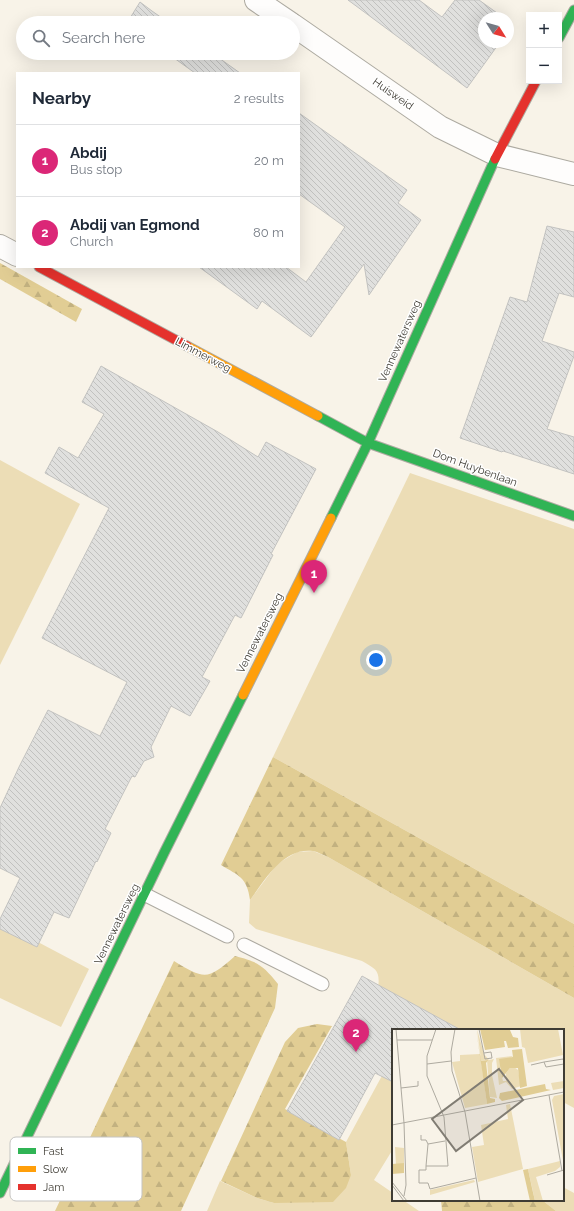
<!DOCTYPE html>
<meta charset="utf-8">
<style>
:root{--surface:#fff;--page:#f2f2f3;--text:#1f2937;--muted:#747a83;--line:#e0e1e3;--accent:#db2777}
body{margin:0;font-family:Raleway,sans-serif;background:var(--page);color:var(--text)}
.controls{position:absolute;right:12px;top:12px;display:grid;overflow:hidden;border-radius:0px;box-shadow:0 4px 16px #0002}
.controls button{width:36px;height:36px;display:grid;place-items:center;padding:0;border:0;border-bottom:1px solid var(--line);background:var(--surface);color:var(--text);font:20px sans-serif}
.compass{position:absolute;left:478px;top:12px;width:36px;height:36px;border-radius:50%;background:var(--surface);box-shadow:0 4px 16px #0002;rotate:127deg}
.you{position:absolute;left:376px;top:660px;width:14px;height:14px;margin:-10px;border:3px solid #fff;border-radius:50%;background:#1a73e8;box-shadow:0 0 0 6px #1a73e833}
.badge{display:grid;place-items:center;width:26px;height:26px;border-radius:50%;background:var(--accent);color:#fff;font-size:13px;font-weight:700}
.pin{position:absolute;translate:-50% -33px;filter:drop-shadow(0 1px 2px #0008)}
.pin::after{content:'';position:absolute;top:21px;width:14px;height:12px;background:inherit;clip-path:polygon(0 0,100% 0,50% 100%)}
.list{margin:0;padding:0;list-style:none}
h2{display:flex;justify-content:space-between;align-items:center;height:52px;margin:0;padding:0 16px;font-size:17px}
h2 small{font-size:13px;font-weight:400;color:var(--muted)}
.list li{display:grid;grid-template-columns:26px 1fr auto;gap:12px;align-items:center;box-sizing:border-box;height:72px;padding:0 16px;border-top:1px solid var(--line)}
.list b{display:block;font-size:15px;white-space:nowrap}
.list p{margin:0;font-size:13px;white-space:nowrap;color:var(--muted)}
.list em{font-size:13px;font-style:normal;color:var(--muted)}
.icon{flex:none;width:22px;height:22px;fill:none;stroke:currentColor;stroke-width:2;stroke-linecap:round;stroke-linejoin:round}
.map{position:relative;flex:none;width:574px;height:1211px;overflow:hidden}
.search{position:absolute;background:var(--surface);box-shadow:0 4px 16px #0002;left:16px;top:16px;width:284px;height:44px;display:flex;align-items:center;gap:10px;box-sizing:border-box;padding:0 14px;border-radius:22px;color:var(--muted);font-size:15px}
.panel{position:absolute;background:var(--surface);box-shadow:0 4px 16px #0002;left:16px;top:72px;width:284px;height:196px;border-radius:0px}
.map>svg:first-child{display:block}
</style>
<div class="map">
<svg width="574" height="1211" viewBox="0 0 574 1211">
<defs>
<pattern id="forest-firs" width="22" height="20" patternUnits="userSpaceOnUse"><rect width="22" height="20" fill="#e1cd94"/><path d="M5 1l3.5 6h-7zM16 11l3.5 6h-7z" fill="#c2b180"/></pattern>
<pattern id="building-back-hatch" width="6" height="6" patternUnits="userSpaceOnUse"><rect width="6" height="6" fill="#e0e0de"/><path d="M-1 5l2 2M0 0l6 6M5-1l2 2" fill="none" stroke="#c1c1bf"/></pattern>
</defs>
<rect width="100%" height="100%" fill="#f8f3e8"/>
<!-- grass -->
<g fill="#ecddb6">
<path d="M0,460l80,44 -80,161z"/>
<path d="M410,473l164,56v395l-301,-167z"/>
<path d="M313,851l15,6 246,141v110l-11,-6v-72h-112l-73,-40c2,-19 0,-20 -16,-29l-106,-32 -7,-6 1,-23 27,-36 20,-12z"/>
<path d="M0,922l89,47 -28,58 -61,-29z"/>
<path d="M384,1072l9,5v72l-19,31 19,13v7h10l16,11h-212l13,-30 37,17 17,5 77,-28 -5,-33z"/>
<path d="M563,1187l11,6v18h-18l-14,-11h21z"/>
</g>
<!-- forest -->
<g fill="url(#forest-firs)">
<path d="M0,263l82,46 -6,13 -76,-43z"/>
<path d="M273,757l301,167v74l-246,-141c-5,-2 -10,-5 -15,-6 -30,-4 -48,29 -63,49 -3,-23 -11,-24 -29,-35z"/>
<path d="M235,956c23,6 28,9 43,28l-3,24 -94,203h-126l119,-250c31,19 34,19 61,-5z"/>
<path d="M317,1024l15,2 -47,83 61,33 5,33 -5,13 -13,14 -59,1 -17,-5 -36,-17 64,-139 13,-14z"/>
<path d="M441,1200h101l14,11h-114z"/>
</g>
<!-- building -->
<g fill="url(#building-back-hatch)" stroke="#c2c2c0">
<path d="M348,0h71l23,17 13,-17h24l25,18h-20v24h16l-33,46z"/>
<path d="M140,2l12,9 17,12h-42z"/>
<path d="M167,53h45l28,20h-45z"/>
<path d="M299,113l108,77 -9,13 23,17 -52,75 -5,-31 -53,73 -49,-36 -5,8 -58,-42h87l20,15 39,-55 -46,-33z"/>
<path d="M547,226l27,6v65l-15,-4 -17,48 32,11v4l-27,73 27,8v37l-71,-23 -1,1 -42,-14 50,-141 17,5z"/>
<path d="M101,366l117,66 40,25 8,-15 50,27 -45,85 2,1 -32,63 -6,-3 -33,62 8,4 -20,35 -19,-10 -20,41 3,10 -10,4 -9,16 -3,-1 -27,53 6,4 -14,29 -1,-1 -27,57 -15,-6 -17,35 -37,-18v-10l20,-41 -20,-10v-60l19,-41 29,-57 52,26 27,-54 -85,-44 67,-130 -64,-35 14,-26 19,11 26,-44 -22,-12z"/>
<path d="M362,976l99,54h-68v52l-18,-9 -36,67 -52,-29z"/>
</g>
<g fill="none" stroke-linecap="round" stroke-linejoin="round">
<defs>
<g id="lane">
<path d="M144,894l83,42"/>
<path d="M244,945l78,39"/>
</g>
<g id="street">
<path d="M256,0l34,23"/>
<path d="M293,25l147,102 57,28 77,19"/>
<path d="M0,246l17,9"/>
</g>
<g id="fast">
<path d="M559,38l15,-28"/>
<path d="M318,416l50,27 206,73"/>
<path d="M331,518l37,-75 127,-284"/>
<path d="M0,1193l164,-340 79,-158"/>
</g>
<g id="slow">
<path d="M187,346l131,70"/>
<path d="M243,695l88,-177"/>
</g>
<g id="jam">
<path d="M495,159l41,-78"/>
<path d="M39,267l148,79"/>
</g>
</defs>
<!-- lane casing -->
<use href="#lane" stroke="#adaaa1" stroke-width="15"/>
<!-- street casing -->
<use href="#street" stroke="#adaaa1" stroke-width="24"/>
<!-- fast casing -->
<use href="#fast" stroke="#adaaa1" stroke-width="11"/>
<!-- slow casing -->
<use href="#slow" stroke="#adaaa1" stroke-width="11"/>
<!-- jam casing -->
<use href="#jam" stroke="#adaaa1" stroke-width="11"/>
<!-- lane -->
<use href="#lane" stroke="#fefdfc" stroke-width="13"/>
<!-- street -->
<use href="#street" stroke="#fefdfc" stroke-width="22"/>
<!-- fast -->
<use href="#fast" stroke="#30b455" stroke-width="9"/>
<!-- slow -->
<use href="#slow" stroke="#ff9f0a" stroke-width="9"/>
<!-- jam -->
<use href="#jam" stroke="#e5322d" stroke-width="9"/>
</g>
<g text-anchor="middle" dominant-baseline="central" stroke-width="3" stroke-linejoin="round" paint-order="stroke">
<!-- street labels -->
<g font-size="11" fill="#3f3c34" stroke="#fff">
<text transform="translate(393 94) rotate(35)">Huisweid</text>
<text transform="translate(400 341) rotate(-66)">Vennewatersweg</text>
<text transform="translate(203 355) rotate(28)">Limmerweg</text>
<text transform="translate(475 468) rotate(20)">Dom Huybenlaan</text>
<text transform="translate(260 633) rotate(-63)">Vennewatersweg</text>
<text transform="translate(117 924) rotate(-64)">Vennewatersweg</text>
</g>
</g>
<!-- overview -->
<g transform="translate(392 1029)">
<rect width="172" height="172" fill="#f8f3e8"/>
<path d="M85,0l7,25 5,6 5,-1 -2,4v12l5,23 -7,-1 -3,-37 -6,1 6,43 -22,4 -13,-46 8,-1v-6l20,-1 1,6zM128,0h38l5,26 -35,8 -3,-15 -3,-1zM121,27l-11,8 -2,5 3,12h3v-8l4,-5 4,-1 4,3 3,16 -9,3 -6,-7 -7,3 -3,-27zM172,65v72l-12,-66 2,-4zM118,75l13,65 -45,13 -6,-35 12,-2 -3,-20 27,-6 -2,-14zM3,118l9,1v15l-2,1 -6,1zM168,132v6l-5,4 -19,6 7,24h-8l-7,-32zM82,151l1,2 -45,13v-5z" fill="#ecddb6"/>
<path d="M84,0l5,32 7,-1 -2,3 4,35 5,1v3l-8,2zM88,0l30,1 3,7 5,1 1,9 -11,1 -2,-7h-2l1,6 -20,3zM130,20l5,37 -7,2 -2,-20h-8l-8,10 -3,-19 14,-2 -1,-7zM153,55l1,5 5,1 -49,11 -3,-3 1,-5zM12,134v10l-12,1v-10zM136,140l4,19 3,13h-5l-7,-31z" fill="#e1cd94"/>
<path d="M172,52v7l-11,2 -2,-7z" fill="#ecddb6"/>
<path fill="none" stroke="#aeaaa0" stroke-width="1" d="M4,0l8,94 2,62 -2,11M63,0l-4,23 1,19 13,41 15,89M87,0l6,30 7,-1 -1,-6 -7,1M5,11h35M172,33l-1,-3 -19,3 2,5 18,-3M35,35l24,-3M139,36l13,-3M9,59l17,-2v-5M157,66l13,76M0,96l172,-33M29,106v5h5l2,4M34,137h22l-4,-49 -17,-41v-20l9,-27M34,137v4h-7v13h9l2,6 46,-11M34,137l2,-22 17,-3M155,146l17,-5M0,153l15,19M0,156l12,16"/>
<path fill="#807c73" fill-opacity="0.15" stroke="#807c73" stroke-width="2" d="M107,40l24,31 -67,51 -24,-32z"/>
<rect width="172" height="172" fill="none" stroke="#3f3c34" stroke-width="2"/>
</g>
<!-- legend -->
<rect x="10" y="1137" width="132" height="64" rx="6" fill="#fff" stroke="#c5c4c2" stroke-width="1"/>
<rect x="18" y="1148" width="18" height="6" fill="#30b455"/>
<rect x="18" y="1166" width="18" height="6" fill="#ff9f0a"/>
<rect x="18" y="1184" width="18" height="6" fill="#e5322d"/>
<g font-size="11" fill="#3f3c34">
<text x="43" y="1155">Fast</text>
<text x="43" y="1173">Slow</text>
<text x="43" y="1191">Jam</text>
</g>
</svg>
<div class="controls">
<button>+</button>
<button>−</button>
</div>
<svg class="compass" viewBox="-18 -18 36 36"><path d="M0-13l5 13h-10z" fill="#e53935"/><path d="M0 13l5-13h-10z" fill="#747a83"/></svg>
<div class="you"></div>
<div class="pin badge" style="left:314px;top:593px">1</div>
<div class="pin badge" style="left:356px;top:1052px">2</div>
<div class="search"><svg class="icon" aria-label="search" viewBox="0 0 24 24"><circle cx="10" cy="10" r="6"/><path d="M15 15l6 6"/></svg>Search here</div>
<section class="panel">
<h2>Nearby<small>2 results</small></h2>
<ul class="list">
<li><span class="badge">1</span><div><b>Abdij</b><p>Bus stop</p></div><em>20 m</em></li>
<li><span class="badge">2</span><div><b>Abdij van Egmond</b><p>Church</p></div><em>80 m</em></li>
</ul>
</section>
</div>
